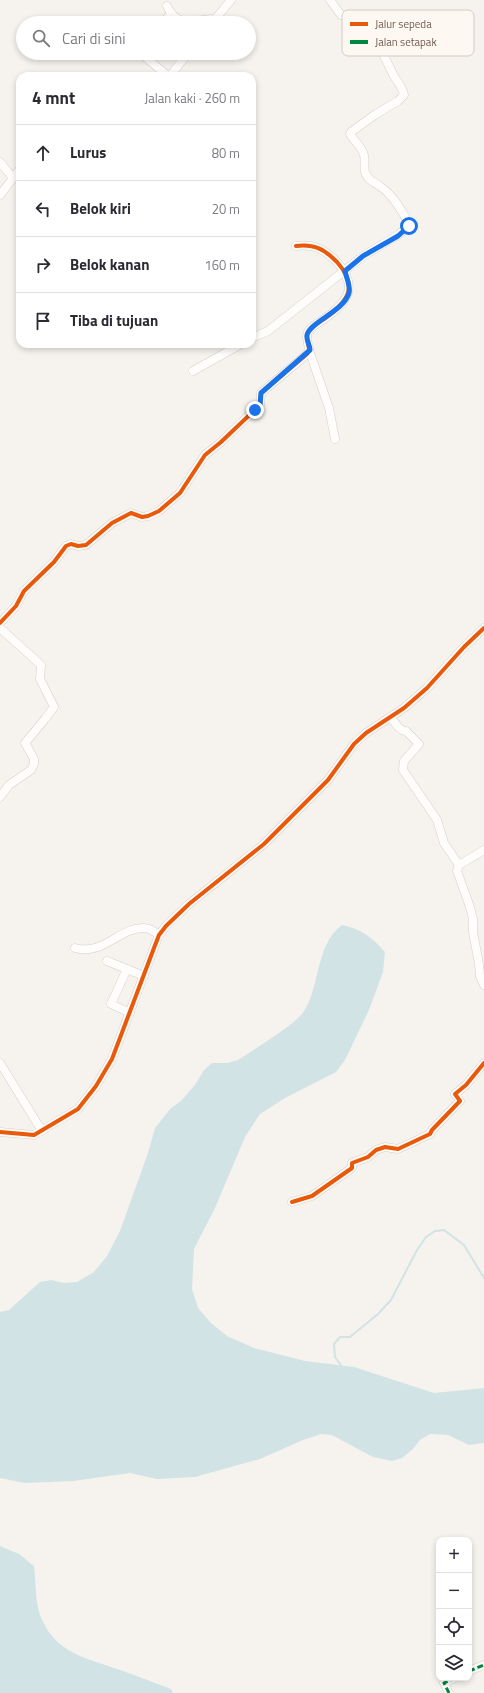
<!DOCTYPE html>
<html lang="id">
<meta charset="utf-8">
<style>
:root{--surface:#fff;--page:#f2f2f3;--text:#2b2b33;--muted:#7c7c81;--line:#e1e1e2}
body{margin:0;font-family:"Titillium Web",sans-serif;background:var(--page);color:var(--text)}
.controls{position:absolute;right:12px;bottom:12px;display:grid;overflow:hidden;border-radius:8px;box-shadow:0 2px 6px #0003}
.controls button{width:36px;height:36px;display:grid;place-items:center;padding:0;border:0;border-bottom:1px solid var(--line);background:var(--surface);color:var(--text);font:20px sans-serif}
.stop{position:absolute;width:12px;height:12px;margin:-9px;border:3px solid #1a73e8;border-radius:50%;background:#fff}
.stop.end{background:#1a73e8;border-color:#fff;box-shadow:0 1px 4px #0008}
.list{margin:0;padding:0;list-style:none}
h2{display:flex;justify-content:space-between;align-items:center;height:52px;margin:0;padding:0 16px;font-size:17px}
h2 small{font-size:13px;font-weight:400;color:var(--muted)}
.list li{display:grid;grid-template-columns:26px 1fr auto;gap:12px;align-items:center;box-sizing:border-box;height:56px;padding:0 16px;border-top:1px solid var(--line)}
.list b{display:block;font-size:15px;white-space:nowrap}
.list em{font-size:13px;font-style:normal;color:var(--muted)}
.icon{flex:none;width:22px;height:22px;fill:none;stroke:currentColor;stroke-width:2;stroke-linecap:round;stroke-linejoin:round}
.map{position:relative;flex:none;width:484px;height:1693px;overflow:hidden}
.search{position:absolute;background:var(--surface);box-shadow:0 2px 6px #0003;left:16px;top:16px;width:240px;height:44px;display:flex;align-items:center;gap:10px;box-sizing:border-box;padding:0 14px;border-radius:22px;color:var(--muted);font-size:15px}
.panel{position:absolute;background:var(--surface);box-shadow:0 2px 6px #0003;left:16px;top:72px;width:240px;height:276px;border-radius:12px}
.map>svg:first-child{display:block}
</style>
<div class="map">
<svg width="484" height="1693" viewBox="0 0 484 1693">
<rect width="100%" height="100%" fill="#f6f3ee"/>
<!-- water -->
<g fill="#d1e3e5">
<path d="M342,925c19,4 30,12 43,27l-2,20 -14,38 -24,50 -9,12 -51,26 -25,16 -15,23 -30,71 -21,41 -2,40 6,19 13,15 16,13 27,12 51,13 49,6 80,26 50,-5v55l-15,2 -21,-10 -18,-1 -10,6 -7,9 -11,9 -10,3 -19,-4 -41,-22 -11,-1 -18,6 -43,19 -65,18 -38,2 -27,-6 -57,8 -48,2 -25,-5v-166l9,-2 31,-28 11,-2 13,3 13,-1 17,-10 13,-16 13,-25 28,-78 7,-25 16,-20 10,-7 14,-16 9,-15 8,-7h15l11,-3c15,-10 57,-35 66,-49 16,-24 12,-68 38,-86z"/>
<path d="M0,1546l19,8 15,12c2,16 1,31 5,46 14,42 48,46 84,59 15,5 28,11 43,16l5,2 2,4h-173z"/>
</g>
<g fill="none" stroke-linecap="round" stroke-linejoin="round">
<!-- stream -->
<path stroke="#d1e3e5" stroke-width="2" d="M343,1368l-8,-11 -1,-13 6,-7h10l28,-23 13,-14 26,-50 9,-13 9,-6 9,-1 20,15 20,33"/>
<defs>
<g id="minor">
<path d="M167,6c9,21 26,15 44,13l3,2"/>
<path d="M161,23l11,-9"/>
<path d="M212,23l19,-23"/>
<path d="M138,53l6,3 24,20"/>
<path d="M170,76l18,-23"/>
<path d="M0,162l12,15"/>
<path d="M0,195l20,-26"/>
<path d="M252,338l16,-7 95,-75 35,-21 11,-9v-2c-7,-13 -16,-29 -28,-37 -5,-4 -10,-5 -14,-11 -5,-6 -1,-14 -3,-21 -2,-8 -10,-14 -14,-21l1,-2 25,-18 22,-13 6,-6c-1,-7 -6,-12 -10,-19 -4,-7 -7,-15 -11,-22 -2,-4 -6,-6 -8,-9 -8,-14 -17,-27 -34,-30l-11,-15"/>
<path d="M309,350l20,58 6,31"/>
<path d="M193,371l48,-27"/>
<path d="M0,623l16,-17 8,-15 30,-29 12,-16 5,-2 7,2 8,-1 26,-22 19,-10 11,4 6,-1 11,-5 21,-18 25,-38 16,-13 39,-37 1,-12 46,-39 2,-4c0,-6 -4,-12 -1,-18 3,-6 11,-9 16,-13 24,-17 35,-32 13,-57 -13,-13 -22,-18 -41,-16"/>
<path d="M0,628l41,37 -1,14 14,28 -9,12 -20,24 9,16v5l-3,6 -22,15 -9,12"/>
<path d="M390,717c5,5 9,14 16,14l13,13 -15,17 -1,9 34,50 7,23 15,22"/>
<path d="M484,850l-25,15 -2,6 13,36 3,12v13l6,32 1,12 4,9"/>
<path d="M75,948c29,8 44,-21 70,-20 5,0 10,4 14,7"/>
<path d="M107,961l37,15"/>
<path d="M127,969l-16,35 19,9"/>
<path d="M0,1063l42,68"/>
<path d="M0,1132l34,3 44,-26 18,-23 16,-27 42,-111 5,-13 7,-9 23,-22 75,-60 64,-64 26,-36 12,-11 38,-25 23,-20 37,-41 20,-19"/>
<path d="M292,1202l20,-6 40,-28v-5l16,-6 8,-7 9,-3 13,2 32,-15 2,-4 28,-29 -5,-7 11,-9 18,-22"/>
<path d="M469,1671l15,-6"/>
<path d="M449,1693l-5,-10 11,-5"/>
</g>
</defs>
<!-- minor casing -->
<use href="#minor" stroke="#d4cfc9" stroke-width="9"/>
<!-- minor -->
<use href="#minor" stroke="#fefdfc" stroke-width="8"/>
<!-- quiet -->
<g stroke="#00873e" stroke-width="3" stroke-dasharray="6 3" stroke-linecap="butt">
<path d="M469,1671l15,-6"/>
<path d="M449,1693l-5,-10 11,-5"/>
</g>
<defs>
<g id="cycleway">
<path d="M0,623l16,-17 8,-15 30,-29 12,-16 5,-2 7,2 8,-1 26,-22 19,-10 11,4 6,-1 11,-5 21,-18 25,-38 16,-13 39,-37 1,-12 46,-39 2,-4c0,-6 -4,-12 -1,-18 3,-6 11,-9 16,-13 24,-17 35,-32 13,-57 -13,-13 -22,-18 -41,-16"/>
<path d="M0,1132l34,3 44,-26 18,-23 16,-27 42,-111 5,-13 7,-9 23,-22 75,-60 64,-64 26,-36 12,-11 38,-25 23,-20 37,-41 20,-19"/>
<path d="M292,1202l20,-6 40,-28v-5l16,-6 8,-7 9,-3 13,2 32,-15 2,-4 28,-29 -5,-7 11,-9 18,-22"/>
</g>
</defs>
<!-- cycleway casing -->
<use href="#cycleway" stroke="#fdf8f1" stroke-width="6"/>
<!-- cycleway -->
<use href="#cycleway" stroke="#e8590c" stroke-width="4"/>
</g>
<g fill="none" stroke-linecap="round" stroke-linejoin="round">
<!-- route -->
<path stroke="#1a73e8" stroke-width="5" d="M255,410l5,-5 1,-12 49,-43c0,-5 -4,-10 -3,-15 3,-13 37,-24 42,-42 2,-6 -3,-16 -4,-22l18,-15 35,-20 11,-10"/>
</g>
<!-- legend -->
<rect x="342" y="10" width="132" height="46" rx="6" fill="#fdf8f1" stroke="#d3cac1" stroke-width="1"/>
<rect x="350" y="22" width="18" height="4" fill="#e8590c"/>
<rect x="350" y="40" width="18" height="4" fill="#00873e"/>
<g font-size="11" fill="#725d51">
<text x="375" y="28">Jalur sepeda</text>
<text x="375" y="46">Jalan setapak</text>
</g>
</svg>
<div class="controls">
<button>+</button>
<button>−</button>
<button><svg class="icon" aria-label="locate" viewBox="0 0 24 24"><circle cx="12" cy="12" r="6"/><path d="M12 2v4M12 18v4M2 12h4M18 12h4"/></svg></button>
<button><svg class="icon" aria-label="layers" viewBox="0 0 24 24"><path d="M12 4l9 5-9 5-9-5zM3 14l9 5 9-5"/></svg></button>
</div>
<div class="stop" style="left:409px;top:226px"></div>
<div class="stop end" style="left:255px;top:410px"></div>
<div class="search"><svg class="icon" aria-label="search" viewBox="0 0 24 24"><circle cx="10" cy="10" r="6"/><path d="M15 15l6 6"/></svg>Cari di sini</div>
<section class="panel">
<h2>4 mnt<small>Jalan kaki · 260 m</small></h2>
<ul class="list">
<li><svg class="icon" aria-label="ahead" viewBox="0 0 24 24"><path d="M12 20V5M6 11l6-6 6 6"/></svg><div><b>Lurus</b></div><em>80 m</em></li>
<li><svg class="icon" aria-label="left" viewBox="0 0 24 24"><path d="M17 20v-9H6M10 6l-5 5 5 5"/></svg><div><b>Belok kiri</b></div><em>20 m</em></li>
<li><svg class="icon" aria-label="right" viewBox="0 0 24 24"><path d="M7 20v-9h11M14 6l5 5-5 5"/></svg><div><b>Belok kanan</b></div><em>160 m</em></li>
<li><svg class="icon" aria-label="arrive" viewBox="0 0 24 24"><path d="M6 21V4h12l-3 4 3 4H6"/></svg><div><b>Tiba di tujuan</b></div></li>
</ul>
</section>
</div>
